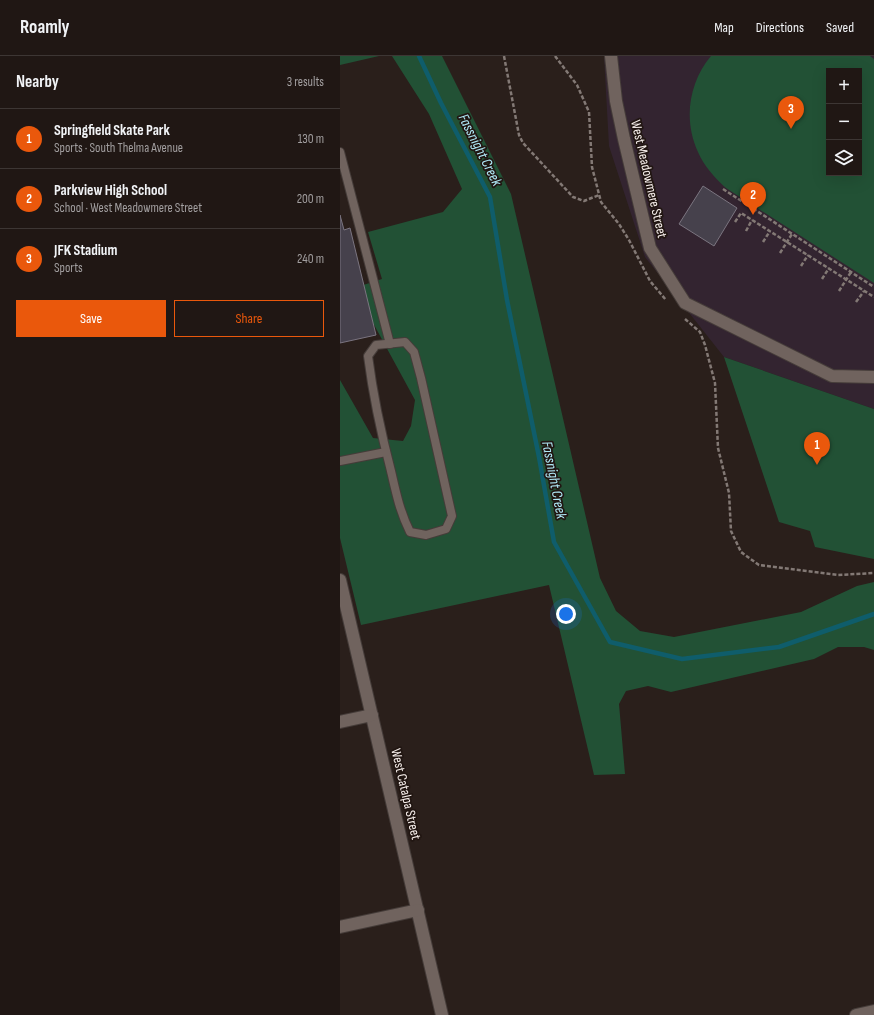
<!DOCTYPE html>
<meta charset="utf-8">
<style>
:root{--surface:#201714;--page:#2d2422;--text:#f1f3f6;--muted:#a29fa0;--line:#3d3634;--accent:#ea580c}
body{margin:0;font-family:"Sofia Sans Condensed",sans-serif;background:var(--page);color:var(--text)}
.controls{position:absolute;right:12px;top:12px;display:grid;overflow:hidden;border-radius:0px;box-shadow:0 4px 16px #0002}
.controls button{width:36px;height:36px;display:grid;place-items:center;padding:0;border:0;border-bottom:1px solid var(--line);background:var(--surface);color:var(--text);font:20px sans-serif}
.you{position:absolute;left:226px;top:558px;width:14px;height:14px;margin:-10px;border:3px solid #fff;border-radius:50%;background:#1a73e8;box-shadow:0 0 0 6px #1a73e833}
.badge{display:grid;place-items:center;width:26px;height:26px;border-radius:50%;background:var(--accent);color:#fff;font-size:13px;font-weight:700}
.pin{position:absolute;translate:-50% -33px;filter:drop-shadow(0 1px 2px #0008)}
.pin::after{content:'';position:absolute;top:21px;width:14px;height:12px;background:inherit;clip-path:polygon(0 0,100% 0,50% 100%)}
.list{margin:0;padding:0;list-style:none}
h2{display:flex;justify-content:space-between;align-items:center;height:52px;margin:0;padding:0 16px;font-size:17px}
h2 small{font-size:13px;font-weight:400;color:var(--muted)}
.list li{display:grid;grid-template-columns:26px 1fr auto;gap:12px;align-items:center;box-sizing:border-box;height:60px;padding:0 16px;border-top:1px solid var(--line)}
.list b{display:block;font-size:15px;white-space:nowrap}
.list p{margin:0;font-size:13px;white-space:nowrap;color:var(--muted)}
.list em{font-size:13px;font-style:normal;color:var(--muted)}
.actions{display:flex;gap:8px;padding:12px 16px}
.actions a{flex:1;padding:9px 0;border:1px solid var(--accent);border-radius:0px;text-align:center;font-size:14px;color:var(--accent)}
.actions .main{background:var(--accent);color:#fff}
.icon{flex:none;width:22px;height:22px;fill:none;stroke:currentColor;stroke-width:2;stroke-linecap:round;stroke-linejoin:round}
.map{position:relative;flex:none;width:534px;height:959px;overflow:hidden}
header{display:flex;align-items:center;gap:24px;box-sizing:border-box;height:56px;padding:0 20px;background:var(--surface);border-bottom:1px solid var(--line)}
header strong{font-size:19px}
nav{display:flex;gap:22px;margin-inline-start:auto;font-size:14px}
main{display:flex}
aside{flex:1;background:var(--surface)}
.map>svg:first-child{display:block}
</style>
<header>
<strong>Roamly</strong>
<nav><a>Map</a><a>Directions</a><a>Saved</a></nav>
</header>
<main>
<aside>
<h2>Nearby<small>3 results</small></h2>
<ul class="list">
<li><span class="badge">1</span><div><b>Springfield Skate Park</b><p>Sports · South Thelma Avenue</p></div><em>130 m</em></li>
<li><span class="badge">2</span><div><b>Parkview High School</b><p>School · West Meadowmere Street</p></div><em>200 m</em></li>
<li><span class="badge">3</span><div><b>JFK Stadium</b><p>Sports</p></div><em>240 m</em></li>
</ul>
<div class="actions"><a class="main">Save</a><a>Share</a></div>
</aside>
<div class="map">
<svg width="534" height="959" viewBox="0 0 534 959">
<rect width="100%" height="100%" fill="#2a1f1b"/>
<!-- education -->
<path fill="#332430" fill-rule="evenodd" d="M264,0h270v353l-150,-52 -79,-100 -36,-111zM489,15h30v102h-30z"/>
<!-- green -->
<g fill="#225135" fill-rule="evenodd">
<path d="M0,0h39l-39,9z"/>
<path d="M52,0h50l69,138 89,384 16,33 24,20 34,6 127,-25 56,-26 17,-4v68l-10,-3h-26l-24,12 -143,33 -23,-6 -22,5 -7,13 6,70 -31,1 -45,-190 -188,40 -21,-87v-158l33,58 30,3 8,-15 4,-26 -61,-112 28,-9 -14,-47 75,-20 19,-23 -33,-75z"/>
<path d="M371,0h159l4,3v224l-148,-95c-11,-10 -22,-22 -28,-36 -15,-32 -9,-70 13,-96zM489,15h30v102h-30z"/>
<path d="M384,301l150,52v150l-59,-12 -5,-16 -31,-9z"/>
</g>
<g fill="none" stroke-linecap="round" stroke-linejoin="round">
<!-- stream -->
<path stroke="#0f5d6b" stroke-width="4.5" d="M79,0l22,47 49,94 17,103 32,157 15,85 56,100 72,17 97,-12 95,-33"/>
</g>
<!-- building -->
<g fill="#46414c" stroke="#7b7580">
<path d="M363,130l34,22 -23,38 -35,-22z"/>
<path d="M0,159l4,15 6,-2 26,107 -36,8z"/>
</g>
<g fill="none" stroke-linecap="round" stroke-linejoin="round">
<defs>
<g id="lane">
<path d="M0,96l50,192"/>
<path d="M65,286l9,10 7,26 31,138 -6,13 -20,6 -16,-3c-10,-20 -14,-39 -19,-61 -10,-38 -18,-76 -23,-115l8,-11z"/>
<path d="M0,405l46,-9"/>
</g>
<g id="street">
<path d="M271,0l5,45 8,38 26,109 35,55 147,73 42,1"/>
<path d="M0,524l102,435"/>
<path d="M0,666l32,-7"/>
<path d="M0,871l78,-17"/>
<path d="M516,959l18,-4"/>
</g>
</defs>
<!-- lane casing -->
<use href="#lane" stroke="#453c39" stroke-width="10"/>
<!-- street casing -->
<use href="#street" stroke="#453c39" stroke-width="14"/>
<!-- path -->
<g stroke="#837975" stroke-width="2.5" stroke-dasharray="4 2" stroke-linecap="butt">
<path d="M164,0l15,79 4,8 50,54 11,4 15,-6"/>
<path d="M215,0l22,29 12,27 3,55 9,35 18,22 10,16 21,41 16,19"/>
<path d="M383,133l151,98"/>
<path d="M395,166l6,-9 133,84"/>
<path d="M406,175l6,-11"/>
<path d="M423,186l7,-11"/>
<path d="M440,197l12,-19"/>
<path d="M461,210l7,-11"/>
<path d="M482,223l7,-11"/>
<path d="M499,235l12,-19"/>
<path d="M516,246l8,-11"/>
<path d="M345,263l15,13 5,13 10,38 3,65 11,45 2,38 10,21 18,13 79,10 36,-2"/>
</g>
<!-- lane -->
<use href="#lane" stroke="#70635e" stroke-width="8"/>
<!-- street -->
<use href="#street" stroke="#70635e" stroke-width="12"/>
</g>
<g text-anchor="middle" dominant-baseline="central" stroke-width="3.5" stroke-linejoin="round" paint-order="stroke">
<!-- street labels -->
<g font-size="14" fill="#f8f0ed" stroke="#211612">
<text transform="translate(309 123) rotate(77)">West Meadowmere Street</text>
<text transform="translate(66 738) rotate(77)">West Catalpa Street</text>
</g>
<!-- water labels -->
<g font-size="15" font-style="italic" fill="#b0eaf8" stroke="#211612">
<text transform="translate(140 94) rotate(63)">Fassnight Creek</text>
<text transform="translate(214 424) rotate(79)">Fassnight Creek</text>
</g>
</g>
</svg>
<div class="controls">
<button>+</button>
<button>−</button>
<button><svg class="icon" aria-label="layers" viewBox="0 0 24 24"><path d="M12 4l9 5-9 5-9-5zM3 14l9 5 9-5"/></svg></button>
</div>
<div class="you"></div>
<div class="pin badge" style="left:477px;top:409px">1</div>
<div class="pin badge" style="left:413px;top:159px">2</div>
<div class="pin badge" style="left:451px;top:73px">3</div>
</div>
</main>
